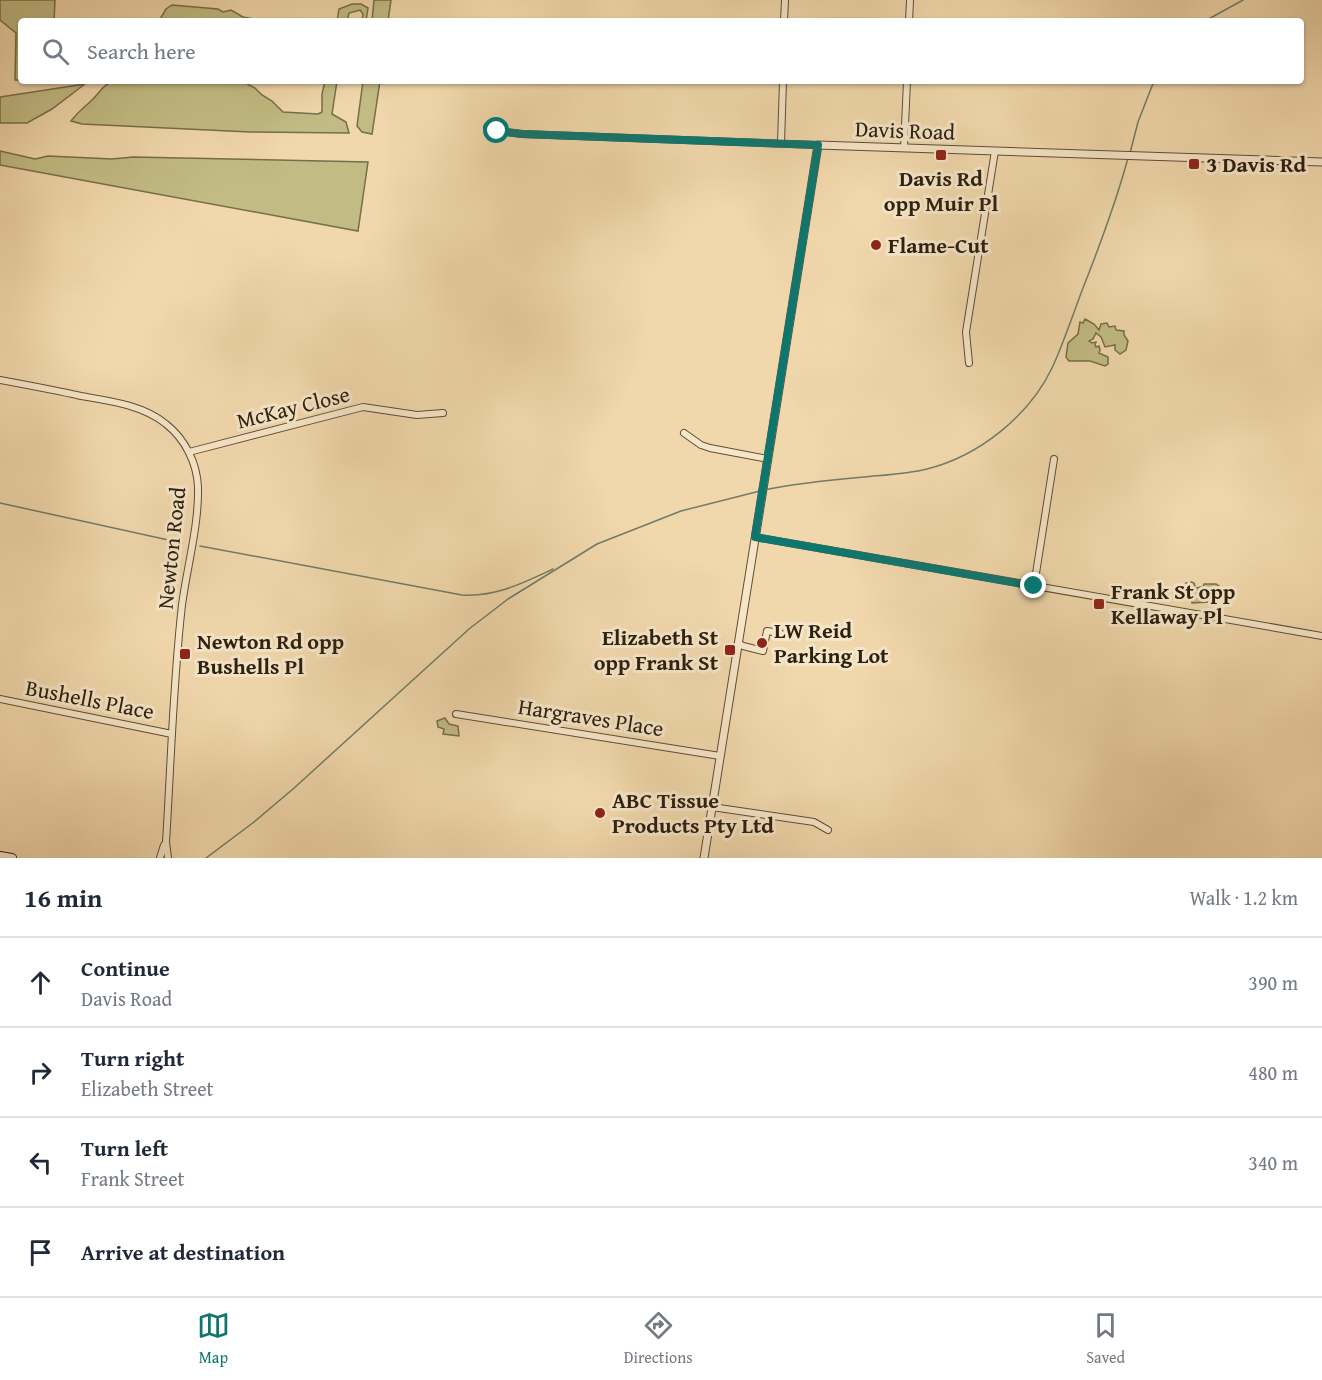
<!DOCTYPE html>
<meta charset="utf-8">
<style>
:root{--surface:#fff;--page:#f6f6f7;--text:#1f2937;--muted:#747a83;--line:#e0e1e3;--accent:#0f766e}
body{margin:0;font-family:"Gentium Book Plus",serif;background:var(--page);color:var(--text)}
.stop{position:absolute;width:18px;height:18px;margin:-14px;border:4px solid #0f766e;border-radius:50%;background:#fff}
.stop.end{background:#0f766e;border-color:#fff;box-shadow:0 2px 6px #0008}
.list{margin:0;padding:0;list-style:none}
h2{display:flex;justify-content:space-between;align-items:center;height:78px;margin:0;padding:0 24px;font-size:26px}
h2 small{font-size:20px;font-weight:400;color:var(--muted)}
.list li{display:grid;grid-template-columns:39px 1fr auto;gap:18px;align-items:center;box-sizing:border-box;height:90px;padding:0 24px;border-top:2px solid var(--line)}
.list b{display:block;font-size:22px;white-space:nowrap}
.list p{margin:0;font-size:20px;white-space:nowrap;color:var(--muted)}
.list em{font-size:20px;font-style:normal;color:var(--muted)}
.icon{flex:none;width:33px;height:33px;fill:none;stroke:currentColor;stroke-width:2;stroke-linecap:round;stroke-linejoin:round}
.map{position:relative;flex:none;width:1322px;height:858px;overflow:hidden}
.search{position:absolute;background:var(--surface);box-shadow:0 2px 4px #0004;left:18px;right:18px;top:18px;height:66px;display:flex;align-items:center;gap:15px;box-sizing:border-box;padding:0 21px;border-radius:6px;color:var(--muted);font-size:22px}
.sheet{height:438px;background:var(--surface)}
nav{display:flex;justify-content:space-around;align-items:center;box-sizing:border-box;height:84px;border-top:2px solid var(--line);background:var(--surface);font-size:16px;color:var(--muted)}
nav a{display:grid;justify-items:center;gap:3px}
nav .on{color:var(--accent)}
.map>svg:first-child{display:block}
</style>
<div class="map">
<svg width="1322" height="858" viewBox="0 0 1322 858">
<rect width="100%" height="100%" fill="#f1d8ac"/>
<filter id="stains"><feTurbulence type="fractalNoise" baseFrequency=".00333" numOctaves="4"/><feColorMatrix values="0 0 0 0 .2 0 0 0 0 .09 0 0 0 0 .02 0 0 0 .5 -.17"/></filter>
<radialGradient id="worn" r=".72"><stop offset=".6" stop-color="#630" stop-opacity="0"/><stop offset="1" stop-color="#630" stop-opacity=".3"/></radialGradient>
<!-- green -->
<g fill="#c2bc84" stroke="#776e4a" stroke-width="1.5">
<path d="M0,0h55l-1,21h-33v59h-6l1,-47 -16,-13z"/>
<path d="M374,0h17l-3,21h-16z"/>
<path d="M352,4h9l7,4 -2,13h-4l1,-7 -3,-4 -11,3 -2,8h-10l2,-12z"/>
<path d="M172,5l46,4 5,3 8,-2 12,7 20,4h-104l7,-12z"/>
<path d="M113,81h129l13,7 7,7 10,6 11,11 35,2 4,-2v-18l3,-13h12l-5,33 14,8 3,11 -99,-1 -168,-8 -11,-3c9,-12 12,-12 21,-21 8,-7 10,-15 21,-19z"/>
<path d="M363,81h17l-8,53 -10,-2 -5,-6z"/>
<path d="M85,84l-33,25 -25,14h-27v-26z"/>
<path d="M0,151l35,8 13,-3 64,3 21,-2 235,5 -10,69 -358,-66z"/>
<path d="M1085,319l9,5 5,6 2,-6 6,-1 2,4 6,-1 1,4 8,1v4l4,6 -2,9 -6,4 -5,-4v-5l-10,2 -4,-10 -5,-4 -3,6 -4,2 3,2 4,-1 -1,3 1,2 3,-1 1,4 -1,3 9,4v7l-3,2 -15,-5h-21l-3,-4 2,-14 10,-9 2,-12 3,1z"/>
<path d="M1191,582l3,1 1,3 -3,3 9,-2 -3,3 2,3 4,-4 -1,-2 1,-3h12l3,2v9l-3,-1 -9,5 1,3 -16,1 -1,-5 4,-3 -3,-1 -20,5 2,-7 3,2 4,-3h5v-8l4,1z"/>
<path d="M445,718l4,6 9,2 1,10 -16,-2 1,-5 -6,-2 -1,-6z"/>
</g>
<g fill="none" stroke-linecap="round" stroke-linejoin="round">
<!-- stream -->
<g stroke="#6f7c6a" stroke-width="1.5">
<path d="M1205,21l38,-21"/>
<path d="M1130,153l8,-31 16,-41"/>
<path d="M764,490c33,-7 66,-10 100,-13 21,-2 43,-3 63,-8 52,-13 102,-53 125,-101 12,-26 21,-54 31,-80 17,-43 33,-86 45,-130"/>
<path d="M0,503l182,40"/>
<path d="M200,546l262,49c34,2 61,-12 91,-26"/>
<path d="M206,858l48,-36 39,-33 176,-160 39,-30 89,-55 84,-33 79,-20"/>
</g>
<defs>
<g id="minor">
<path d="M784,21l1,-21"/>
<path d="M909,21l1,-20"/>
<path d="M487,127l10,4 25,3 296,11"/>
<path d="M781,143l2,-62"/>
<path d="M904,148l3,-67"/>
<path d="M969,363l-3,-31 29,-181"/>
<path d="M0,380c27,5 54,10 81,16 29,5 62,9 85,28 19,15 31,39 32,63 1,38 -11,80 -16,118 -9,78 -11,158 -16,237l2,16"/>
<path d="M684,433l17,12 9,3 58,11"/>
<path d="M189,452l174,-45 54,8 26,-2"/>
<path d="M755,537l567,99"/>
<path d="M1034,586l20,-127"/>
<path d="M738,643l5,3 20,5 4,-20 13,2"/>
<path d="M0,699l172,35"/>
<path d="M456,714l264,42"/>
<path d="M712,807l102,15 14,8"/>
<path d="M160,858l4,-13"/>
</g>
<path id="tertiary" d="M704,858l114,-713 504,17"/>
<path id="secondary" d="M0,856l12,2"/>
</defs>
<!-- minor casing -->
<use href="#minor" stroke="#5d4e36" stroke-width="8"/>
<!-- tertiary casing -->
<use href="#tertiary" stroke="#5d4e36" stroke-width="9"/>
<!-- secondary casing -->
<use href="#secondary" stroke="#2c200f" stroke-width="10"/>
<!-- minor -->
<use href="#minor" stroke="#f6e6c9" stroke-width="6"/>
<!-- tertiary -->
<use href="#tertiary" stroke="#f6e6c9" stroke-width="7"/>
<!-- secondary -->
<use href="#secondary" stroke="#f6e6c9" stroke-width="8"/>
</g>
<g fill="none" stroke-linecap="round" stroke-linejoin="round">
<!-- route -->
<path stroke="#0f766e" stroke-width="8" d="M497,131l25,3 296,11 -63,392 279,49"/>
</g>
<!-- markers -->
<g fill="#8f2418" stroke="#f6e6c9" stroke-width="2">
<rect x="935" y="149" width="12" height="12" rx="3"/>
<rect x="1188" y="158" width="12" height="12" rx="3"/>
<circle cx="876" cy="245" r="6"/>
<rect x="1093" y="598" width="12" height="12" rx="3"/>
<circle cx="762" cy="643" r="6"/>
<rect x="724" y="644" width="12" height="12" rx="3"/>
<rect x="179" y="648" width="12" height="12" rx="3"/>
<circle cx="600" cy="813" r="6"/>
</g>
<g text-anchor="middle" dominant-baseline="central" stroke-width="6" stroke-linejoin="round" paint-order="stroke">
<!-- street labels -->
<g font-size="22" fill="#2c200f" stroke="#f6e6c9">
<text transform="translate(905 130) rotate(2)">Davis Road</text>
<text transform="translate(293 407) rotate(-14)">McKay Close</text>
<text transform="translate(171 548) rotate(-84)">Newton Road</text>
<text transform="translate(90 699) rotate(11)">Bushells Place</text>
<text transform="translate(591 717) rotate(9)">Hargraves Place</text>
</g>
<!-- poi labels -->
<g font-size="22" font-weight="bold" fill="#2c200f" stroke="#f6e6c9" text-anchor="start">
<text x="1206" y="164">3 Davis Rd</text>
<text x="941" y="178" text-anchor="middle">Davis Rd<tspan x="941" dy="25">opp Muir Pl</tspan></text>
<text x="888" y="245">Flame-Cut</text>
<text x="1111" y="591">Frank St opp<tspan x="1111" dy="25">Kellaway Pl</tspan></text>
<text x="774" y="630">LW Reid<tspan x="774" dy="25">Parking Lot</tspan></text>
<text x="718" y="637" text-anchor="end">Elizabeth St<tspan x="718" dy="25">opp Frank St</tspan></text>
<text x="197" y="641">Newton Rd opp<tspan x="197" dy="25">Bushells Pl</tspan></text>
<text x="612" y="800">ABC Tissue<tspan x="612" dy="25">Products Pty Ltd</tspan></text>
</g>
</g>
<rect width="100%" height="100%" filter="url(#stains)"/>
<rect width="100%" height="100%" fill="url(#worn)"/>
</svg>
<div class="stop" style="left:497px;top:131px"></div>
<div class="stop end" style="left:1034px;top:586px"></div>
<div class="search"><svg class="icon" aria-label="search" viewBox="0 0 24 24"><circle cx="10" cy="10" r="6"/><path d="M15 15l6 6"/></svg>Search here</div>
</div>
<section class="sheet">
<h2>16 min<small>Walk · 1.2 km</small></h2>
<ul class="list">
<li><svg class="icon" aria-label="ahead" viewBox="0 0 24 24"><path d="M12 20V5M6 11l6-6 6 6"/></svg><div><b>Continue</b><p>Davis Road</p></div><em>390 m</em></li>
<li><svg class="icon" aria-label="right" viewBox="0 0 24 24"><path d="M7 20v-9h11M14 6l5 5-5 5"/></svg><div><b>Turn right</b><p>Elizabeth Street</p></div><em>480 m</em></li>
<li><svg class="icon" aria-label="left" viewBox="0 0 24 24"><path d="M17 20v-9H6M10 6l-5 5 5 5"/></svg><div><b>Turn left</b><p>Frank Street</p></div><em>340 m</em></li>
<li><svg class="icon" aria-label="arrive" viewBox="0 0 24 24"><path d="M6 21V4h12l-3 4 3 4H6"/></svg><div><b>Arrive at destination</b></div></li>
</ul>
</section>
<nav>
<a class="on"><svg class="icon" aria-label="map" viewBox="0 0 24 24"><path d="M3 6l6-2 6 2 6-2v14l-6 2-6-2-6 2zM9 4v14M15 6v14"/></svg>Map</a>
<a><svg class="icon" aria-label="directions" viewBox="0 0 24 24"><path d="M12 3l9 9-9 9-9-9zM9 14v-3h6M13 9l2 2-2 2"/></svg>Directions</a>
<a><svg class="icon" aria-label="saved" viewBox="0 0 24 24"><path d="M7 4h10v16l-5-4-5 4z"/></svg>Saved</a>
</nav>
